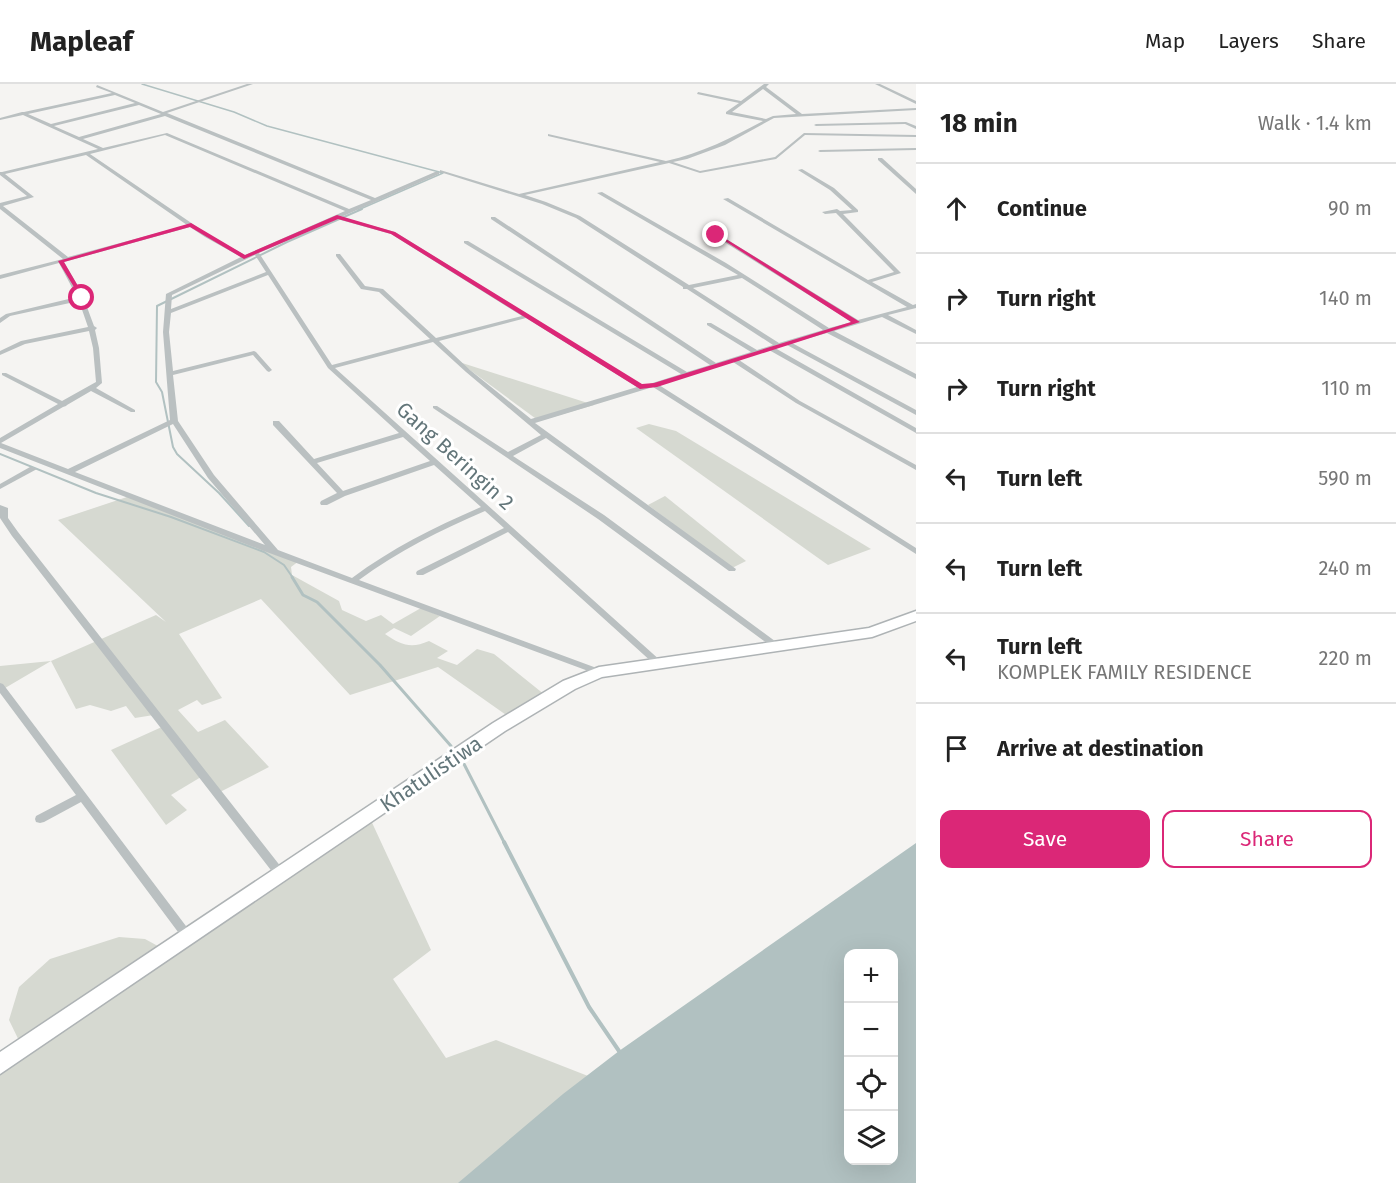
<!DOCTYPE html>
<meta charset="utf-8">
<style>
:root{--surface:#fff;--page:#f2f2f2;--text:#222;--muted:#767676;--line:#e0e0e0;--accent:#db2777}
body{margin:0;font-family:"Fira Sans",sans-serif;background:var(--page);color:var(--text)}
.controls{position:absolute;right:18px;bottom:18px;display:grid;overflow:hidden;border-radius:12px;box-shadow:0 6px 24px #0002}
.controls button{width:54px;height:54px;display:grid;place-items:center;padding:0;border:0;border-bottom:2px solid var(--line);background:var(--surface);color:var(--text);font:30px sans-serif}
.stop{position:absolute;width:18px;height:18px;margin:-14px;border:4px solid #db2777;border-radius:50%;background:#fff}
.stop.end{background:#db2777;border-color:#fff;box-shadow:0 2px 6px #0008}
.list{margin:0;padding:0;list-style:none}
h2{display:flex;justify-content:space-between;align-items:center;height:78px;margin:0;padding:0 24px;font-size:26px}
h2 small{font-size:20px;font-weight:400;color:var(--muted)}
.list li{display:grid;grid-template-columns:39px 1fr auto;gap:18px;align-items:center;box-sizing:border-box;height:90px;padding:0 24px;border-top:2px solid var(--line)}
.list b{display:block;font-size:22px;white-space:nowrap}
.list p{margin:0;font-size:20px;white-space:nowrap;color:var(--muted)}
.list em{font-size:20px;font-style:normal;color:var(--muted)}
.actions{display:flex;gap:12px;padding:18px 24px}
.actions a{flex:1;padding:14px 0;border:2px solid var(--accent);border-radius:12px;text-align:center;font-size:21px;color:var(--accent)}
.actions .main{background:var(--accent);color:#fff}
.icon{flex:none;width:33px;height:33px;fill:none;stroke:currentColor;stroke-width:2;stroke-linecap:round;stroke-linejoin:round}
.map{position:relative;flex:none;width:916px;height:1099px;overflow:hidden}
header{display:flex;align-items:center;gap:36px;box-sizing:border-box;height:84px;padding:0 30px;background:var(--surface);border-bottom:2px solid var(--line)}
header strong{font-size:28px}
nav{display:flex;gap:33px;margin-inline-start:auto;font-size:21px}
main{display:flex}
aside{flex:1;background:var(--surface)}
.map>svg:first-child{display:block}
</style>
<header>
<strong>Mapleaf</strong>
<nav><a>Map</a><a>Layers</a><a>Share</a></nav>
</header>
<main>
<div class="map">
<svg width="916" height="1099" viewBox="0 0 916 1099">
<rect width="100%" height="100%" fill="#f5f4f2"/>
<!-- green -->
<g fill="#d6d9d1">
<path d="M459,278l135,43 -55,16z"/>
<path d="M649,340l27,7 195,118 -43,16 -192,-137z"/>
<path d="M133,411l166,66 -8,6 1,8 47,26 3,9 24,11 15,-6 12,9 28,-16 19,8 -29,20 -17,-8 -9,6c16,11 26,15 44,7l19,10 -11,7 20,7 20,-16 17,5 51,41 -36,22 -71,-50 -88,28 -89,-96 -82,35 43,64 -20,7 -5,-5 -19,10 20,22 27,-12 44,47 -49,25 -14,-18 -35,21 16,15 -21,15 -55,-75 53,-24 -4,-12 -25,4 -9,-12 -15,5 -21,-6 -14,4 -25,-48 -51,30v-25l51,-5 105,-46 10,7 -108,-102z"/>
<path d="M665,412l81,65 -14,7 -84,-63z"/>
<path d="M368,730l63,136 -38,29 53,79 50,-18 110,43 -133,100h-473v-115l24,-17 -15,-31 10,-33 31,-28 69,-22 26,2 22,12z"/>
</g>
<!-- water -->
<path fill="#b1c1c1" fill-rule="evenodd" d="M916,759v340h-458l105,-89 56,-43zM848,870h46v206h-46z"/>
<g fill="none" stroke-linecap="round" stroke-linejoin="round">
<!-- stream-far3 -->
<path stroke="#b1c1c1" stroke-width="1.5" d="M142,0l92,28 33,14 176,47 -85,37"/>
<!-- stream-far2 -->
<g stroke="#b1c1c1" stroke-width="2">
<path d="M0,370l96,39 75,24 93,35 20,13 9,13"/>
<path d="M249,442l-30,-33 -42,-39 -4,-7 -11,-55 -6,-10 1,-76 130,-64 75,-33"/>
</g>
<!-- stream-far1 -->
<g stroke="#b1c1c1" stroke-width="3">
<path d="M292,493l11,18 14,7 63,63 71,81"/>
<path d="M464,680l41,80"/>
</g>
<!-- stream -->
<path stroke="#b1c1c1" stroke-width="4" d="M504,758l85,165 30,44"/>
<defs>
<path id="trunk" d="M916,527v10l-44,16 -270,40 -27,12 -70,42 -505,343v-22l493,-329 70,-42 36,-14 270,-39z"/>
</defs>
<!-- trunk casing -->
<use href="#trunk" stroke="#aeb3b5" stroke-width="3"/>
<!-- minor -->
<g fill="#bac0c1" fill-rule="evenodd">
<path d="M247,0h6l-86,29 208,85 60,-26h4v2l-98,43 54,15 248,154 38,-12 -217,-131v-2h4l219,131 23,-7 -219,-146v-2h4l221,146 35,-11 -44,-27v-2h4l46,27 16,-5 -86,-56h-4v-2l-107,-69 -34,-14 -102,-32v-2l79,24 141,-32 -112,-26v-2l118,27c36,-8 65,-23 97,-40l-37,-7v-2l13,-9 -42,-9 1,-2 43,9 23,-17h5l-3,3 36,27 114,-6v2l-142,8 -49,27 -38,14 -14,3 27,9 75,-14 29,-24 112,2v2l-111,-2 -29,24 -76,14 -31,-10 -144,32 21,7 34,14 109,69 49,-10 -141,-82 5,-1 124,71 103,65 23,-6 -139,-87 5,-1 140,86 49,-13 -184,-108 5,-1 140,82 26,-8 -58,-59 -11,1 -3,-2 15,-3 3,2 12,-1 -22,-20 -32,-20 4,-1 32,19 24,22v2l-15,2 58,59 -29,9 41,23 3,-1v4l-28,7 28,15v4l-34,-17 -48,14 82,43v5l-89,-46 -35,10 124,67v5l-129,-70 -12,3 141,80v5l-147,-83 -30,10 61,41 116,64v5l-120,-67 -63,-41 -74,23 257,163v6l-263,-167 -118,36 201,146 -1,2h-6l-183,-133 -33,18 91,59 179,132 -5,3 -3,-1 -177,-130 -165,-111v-2h4l71,46 33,-17 -75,-63 -33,-30 -98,26 327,294 -5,3 -3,-1 -146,-132 -85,43h-6l-1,-2 1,-2 87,-43 -19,-17c-44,19 -87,40 -126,69l243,90 2,2 -5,3 -335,-124 -264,-103v-10l58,-34 -56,-29v-2h4l56,28 34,-19 -3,-34 -4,-17 -64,13 -25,11v-4l21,-10 67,-14 -9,-26 -69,15 -10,7v-5l6,-4 71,-17 -18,-34 -59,16v-4l63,-16 -63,-50v-6l27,-7 -27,-21v-3h2l96,-23 -75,-34 -23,5v-2l22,-6h2l88,-19 -16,-6 1,-2 66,27zM763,5l33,25 -23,2 -7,3 -34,-7zM115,11l20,8 -84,21 -23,-10zM139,21l22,9 -82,23 -25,-11zM165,32l206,84 -22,9 -182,-76 -64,15 -20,-9zM165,51l180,76 -100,44 -36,-20 -119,-81zM86,71l101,70 -119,32 -65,-51 31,-9 -29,-23zM337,135l54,15 131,82 -86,22 -53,-49 -18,-3 -25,-32h-4v2l25,33 18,3 51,47 -98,26 -73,-112zM190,143l15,10 36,20 -75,37 -3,38 7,88 -102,49 -67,-26 62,-36 3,-1 1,-1 24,-14 40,21h4v-2l-39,-22 6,-5 -3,-35 -4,-18 2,-2 -3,-2 -10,-27 1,-1 -21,-36zM255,171l11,17 -95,37 1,-14zM268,191l60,93 71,65 -85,26 -35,-38h-6v4l64,68 -16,8 -1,2 1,2h6l18,-9 89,-31 47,42c-46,20 -89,41 -129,71l-74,-28 -64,-75 -36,-54 -5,-46 80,-20 14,16 2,1 3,-2 -16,-18 -2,-1 -81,20 -4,-39 2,-19zM742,194l81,52 -44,13 -86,-55zM526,234l111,69 -106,32 -61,-49 -31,-29zM173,340l35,54 57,67 -190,-73zM403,353l27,24 -87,30 -26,-28z"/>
<path d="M875,0h5l36,17v3z"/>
<path d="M906,38l10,4v3l-11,-5 -89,2 -2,-1 2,-1z"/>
<path d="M916,64v2l-96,2 -2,-1 2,-1z"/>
<path d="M878,74h4l34,31v5l-38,-34z"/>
<path d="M30,383h3l4,2 -37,20v-5z"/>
<path d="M0,421l8,3v10l10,14 267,340 2,3 -2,3 -4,1 -4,-1 -265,-342 -12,-18z"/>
<path d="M0,599l3,1 189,250 2,3 -2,3 -4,2 -4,-2 -103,-138 -37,20 -4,1 -4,-1 -1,-3 1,-3 40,-21 -76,-102z"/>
</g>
<!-- trunk -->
<use href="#trunk" fill="#fff" fill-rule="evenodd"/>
</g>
<!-- route -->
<path fill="#db2777" d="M337,131l58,17 247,152 12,-1 197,-61 -137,-88h4l142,88 -203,65 -17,2 -249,-155 -53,-15 -94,40 -54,-32 -126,35 21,36 -3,2 -24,-39 133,-38 54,32z"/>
<g text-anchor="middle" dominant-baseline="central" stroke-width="6" stroke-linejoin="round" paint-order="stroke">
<!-- street labels -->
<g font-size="21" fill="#63767a" stroke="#fff">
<text transform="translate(455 372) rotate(42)">Gang Beringin 2</text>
<text transform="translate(431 690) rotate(-34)">Khatulistiwa</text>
</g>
</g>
</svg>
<div class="controls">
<button>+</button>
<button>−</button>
<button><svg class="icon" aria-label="locate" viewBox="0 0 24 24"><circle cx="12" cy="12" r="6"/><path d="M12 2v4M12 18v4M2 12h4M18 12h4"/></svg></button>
<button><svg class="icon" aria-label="layers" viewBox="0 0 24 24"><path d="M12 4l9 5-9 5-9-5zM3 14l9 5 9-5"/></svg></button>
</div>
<div class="stop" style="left:82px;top:214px"></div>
<div class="stop end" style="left:716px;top:151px"></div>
</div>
<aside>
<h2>18 min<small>Walk · 1.4 km</small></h2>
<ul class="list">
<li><svg class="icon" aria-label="ahead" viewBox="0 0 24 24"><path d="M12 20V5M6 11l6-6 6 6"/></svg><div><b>Continue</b></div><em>90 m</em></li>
<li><svg class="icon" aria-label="right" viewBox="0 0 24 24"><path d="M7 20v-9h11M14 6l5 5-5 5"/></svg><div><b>Turn right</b></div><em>140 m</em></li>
<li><svg class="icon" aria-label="right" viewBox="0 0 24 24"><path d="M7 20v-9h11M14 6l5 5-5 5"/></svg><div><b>Turn right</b></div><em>110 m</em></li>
<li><svg class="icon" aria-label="left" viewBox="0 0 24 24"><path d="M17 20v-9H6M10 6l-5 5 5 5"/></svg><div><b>Turn left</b></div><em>590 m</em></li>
<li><svg class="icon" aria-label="left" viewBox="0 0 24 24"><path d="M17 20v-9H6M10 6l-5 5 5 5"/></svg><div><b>Turn left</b></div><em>240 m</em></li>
<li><svg class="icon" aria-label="left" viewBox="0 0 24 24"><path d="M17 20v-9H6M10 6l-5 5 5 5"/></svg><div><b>Turn left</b><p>KOMPLEK FAMILY RESIDENCE</p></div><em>220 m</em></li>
<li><svg class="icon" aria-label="arrive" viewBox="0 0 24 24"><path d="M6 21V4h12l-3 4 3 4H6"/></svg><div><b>Arrive at destination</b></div></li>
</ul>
<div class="actions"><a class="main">Save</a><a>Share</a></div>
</aside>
</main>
